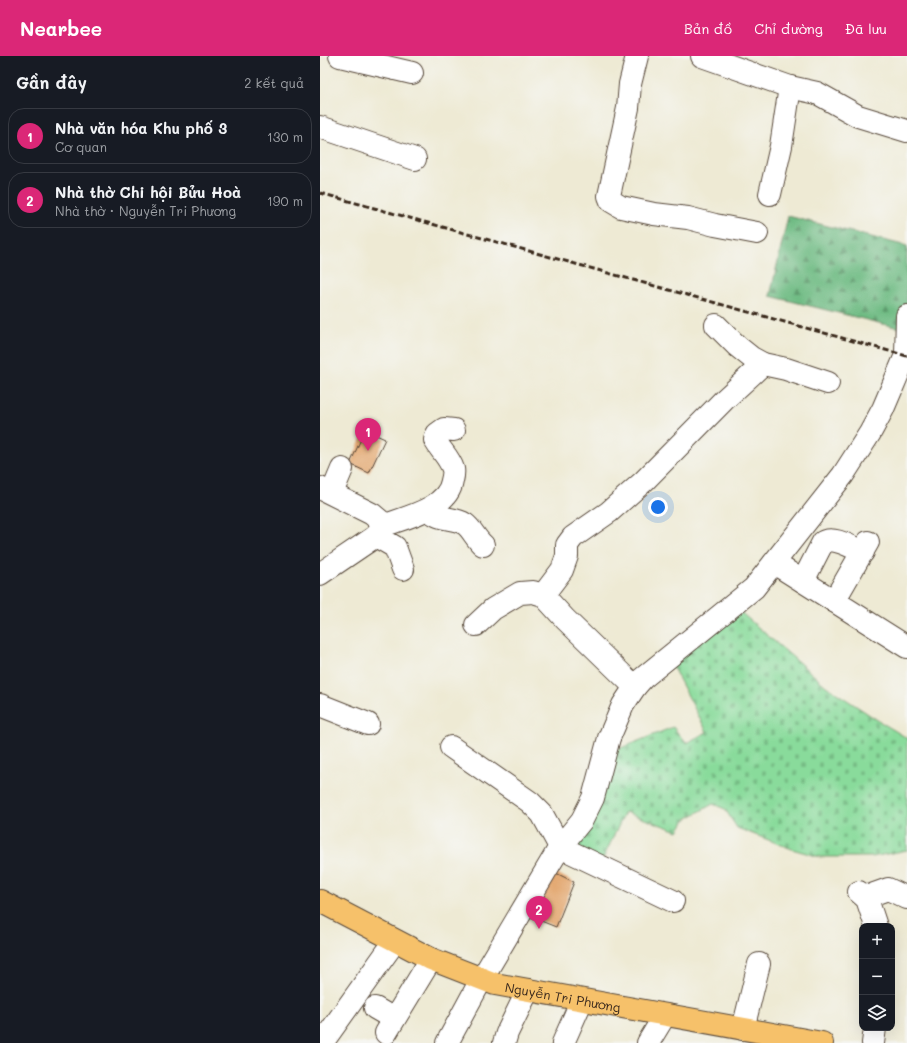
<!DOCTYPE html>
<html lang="vi">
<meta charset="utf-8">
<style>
:root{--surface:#171b24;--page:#242831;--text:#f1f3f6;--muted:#9ea1a6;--line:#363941;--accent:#db2777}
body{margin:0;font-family:Mali,sans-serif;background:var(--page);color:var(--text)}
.controls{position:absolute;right:12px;bottom:12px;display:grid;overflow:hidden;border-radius:8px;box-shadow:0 4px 16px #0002}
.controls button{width:36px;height:36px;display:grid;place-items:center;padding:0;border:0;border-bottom:1px solid var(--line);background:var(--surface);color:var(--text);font:20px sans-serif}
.you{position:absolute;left:338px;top:451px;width:14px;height:14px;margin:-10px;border:3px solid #fff;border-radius:50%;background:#1a73e8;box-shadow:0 0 0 6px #1a73e833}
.badge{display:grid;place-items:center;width:26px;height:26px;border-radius:50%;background:var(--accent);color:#fff;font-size:13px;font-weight:700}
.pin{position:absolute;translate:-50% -33px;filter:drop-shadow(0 1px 2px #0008)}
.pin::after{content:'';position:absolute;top:21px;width:14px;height:12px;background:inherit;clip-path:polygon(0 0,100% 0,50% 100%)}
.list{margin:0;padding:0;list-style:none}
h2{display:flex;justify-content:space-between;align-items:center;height:52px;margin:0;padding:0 16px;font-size:17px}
h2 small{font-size:13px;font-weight:400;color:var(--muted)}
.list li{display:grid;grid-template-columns:26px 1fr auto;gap:12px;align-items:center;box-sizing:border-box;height:56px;margin:0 8px 8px;padding:0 8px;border:1px solid var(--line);border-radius:16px}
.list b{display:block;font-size:15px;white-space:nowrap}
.list p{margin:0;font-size:13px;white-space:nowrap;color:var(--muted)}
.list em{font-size:13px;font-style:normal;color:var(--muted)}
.icon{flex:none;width:22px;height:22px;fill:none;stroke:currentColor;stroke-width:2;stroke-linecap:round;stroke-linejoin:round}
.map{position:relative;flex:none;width:587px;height:987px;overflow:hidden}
header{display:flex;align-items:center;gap:24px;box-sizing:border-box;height:56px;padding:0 20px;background:var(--accent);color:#fff}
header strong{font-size:19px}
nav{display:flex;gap:22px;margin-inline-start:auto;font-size:14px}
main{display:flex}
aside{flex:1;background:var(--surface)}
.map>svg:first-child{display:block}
</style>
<header>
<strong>Nearbee</strong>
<nav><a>Bản đồ</a><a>Chỉ đường</a><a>Đã lưu</a></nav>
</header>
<main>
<aside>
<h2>Gần đây<small>2 kết quả</small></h2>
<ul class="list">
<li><span class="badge">1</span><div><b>Nhà văn hóa Khu phố 3</b><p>Cơ quan</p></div><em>130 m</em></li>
<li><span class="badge">2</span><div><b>Nhà thờ Chi hội Bửu Hoà</b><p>Nhà thờ · Nguyễn Tri Phương</p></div><em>190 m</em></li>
</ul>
</aside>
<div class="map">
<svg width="587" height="987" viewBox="0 0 587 987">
<defs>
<pattern id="forest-firs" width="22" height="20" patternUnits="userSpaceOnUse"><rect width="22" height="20" fill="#6ebb83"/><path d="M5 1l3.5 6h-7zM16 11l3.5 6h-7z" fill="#5c986b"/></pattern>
<pattern id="cemetery-stones" width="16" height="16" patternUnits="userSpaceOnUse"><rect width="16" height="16" fill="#89db9b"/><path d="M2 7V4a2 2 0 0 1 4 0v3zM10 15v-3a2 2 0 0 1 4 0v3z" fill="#77bc85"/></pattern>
</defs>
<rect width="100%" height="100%" fill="#f6f6f2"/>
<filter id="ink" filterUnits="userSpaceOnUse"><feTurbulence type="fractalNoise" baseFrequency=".025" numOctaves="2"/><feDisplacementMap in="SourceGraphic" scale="8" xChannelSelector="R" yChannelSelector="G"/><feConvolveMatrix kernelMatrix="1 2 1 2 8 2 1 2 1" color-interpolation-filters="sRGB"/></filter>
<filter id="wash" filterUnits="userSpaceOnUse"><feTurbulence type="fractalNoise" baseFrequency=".012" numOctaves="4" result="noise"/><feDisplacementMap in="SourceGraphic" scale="16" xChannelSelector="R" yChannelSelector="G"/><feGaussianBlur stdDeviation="0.9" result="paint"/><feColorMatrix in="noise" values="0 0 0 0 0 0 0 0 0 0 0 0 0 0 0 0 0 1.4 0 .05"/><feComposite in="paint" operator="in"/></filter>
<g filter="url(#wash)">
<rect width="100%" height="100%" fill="#eeead4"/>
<!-- forest -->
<path fill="url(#forest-firs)" stroke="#547250" d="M468,160l119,30v84l-137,-34z"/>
<!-- cemetery -->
<path fill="url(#cemetery-stones)" stroke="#62825c" d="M417,553l89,77 53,35 28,17v112l-35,7h-52l-28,-8 -55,-21 -12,-19 -12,-5 -27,15 -8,12 -53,-19 -23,49 -33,-16 42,-93 62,-25 13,16 21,-11 -37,-70z"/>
<g id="blocks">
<!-- building -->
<g fill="#e3a770">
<path d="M45,374l20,9 -16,34 -19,-9z"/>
<path d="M232,815l22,11 -18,45 -25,-10z"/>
</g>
</g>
</g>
<g filter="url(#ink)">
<use href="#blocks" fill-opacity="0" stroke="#564739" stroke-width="1"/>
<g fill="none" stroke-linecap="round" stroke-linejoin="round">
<defs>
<g id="minor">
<path d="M20,0l72,17"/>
<path d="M317,0l-7,28 -2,24 -19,88 2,5 10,6 33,7 34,4 27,7 42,8"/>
<path d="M382,0l88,31 27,6 41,23 49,15"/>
<path d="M0,71l95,32"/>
<path d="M450,138l11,-48 9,-59"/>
<path d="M396,269l21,21 15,12 11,6 23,5 42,14"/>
<path d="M0,432l52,26 13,11c22,-8 63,-17 67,-44 1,-4 2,-8 1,-12 -4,-12 -13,-19 -18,-29l2,-6 7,-5 10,1"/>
<path d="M12,437l10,-24"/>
<path d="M108,453c13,13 24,7 37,15 7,5 10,14 18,21"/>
<path d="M56,480l19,11 8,22"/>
<path d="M454,507l133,84"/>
<path d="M0,518l56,-38 9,-11"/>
<path d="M483,525l20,-39c11,-6 28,5 40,10"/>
<path d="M223,539l19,-25 5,-14v-11l6,-8 36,-25 35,-31 80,-81 39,-36"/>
<path d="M514,545l34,-59"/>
<path d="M156,569l17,-16 27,-16 13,-1 10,3 22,24 70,68"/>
<path d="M0,649l48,19"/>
<path d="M131,691l79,55 12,12 18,33 113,54"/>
<path d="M539,836l8,7 9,27"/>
<path d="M547,843l7,-5 14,-5 19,9"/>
<path d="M55,952l19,11"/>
<path d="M423,973l16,-65"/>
<path d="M66,977l45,-74"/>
<path d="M2,987l73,-102"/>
<path d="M127,987l34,-63 67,-113 12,-20 22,-27 11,-22 16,-60 14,-33 12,-18 8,-9 111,-90 89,-113 27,-42 13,-24 23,-54 1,-39"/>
<path d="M184,987l3,-10 21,-43"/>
<path d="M243,987l19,-43"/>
<path d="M328,987l17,-28"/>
<path d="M553,987l2,-15"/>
</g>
<g id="major">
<path id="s1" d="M0,845l111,58 64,25 327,59"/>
</g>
</defs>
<!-- minor casing -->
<use href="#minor" stroke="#564739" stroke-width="24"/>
<!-- major casing -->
<use href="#major" stroke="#564739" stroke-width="24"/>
<!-- minor -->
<use href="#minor" stroke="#fff" stroke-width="22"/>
<!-- major -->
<use href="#major" stroke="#f6c16b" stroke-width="22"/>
<!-- rail -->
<path stroke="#3b2a1e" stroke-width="3" stroke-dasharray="6 3" stroke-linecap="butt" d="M0,137l587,163"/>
</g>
</g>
<g text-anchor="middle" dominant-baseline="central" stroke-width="3.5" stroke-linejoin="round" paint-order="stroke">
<!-- street labels -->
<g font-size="13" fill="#3b2a1e" stroke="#f6f6f2">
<text stroke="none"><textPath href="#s1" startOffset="263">Nguyễn Tri Phương</textPath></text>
</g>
</g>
</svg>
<div class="controls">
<button>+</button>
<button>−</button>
<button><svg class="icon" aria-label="layers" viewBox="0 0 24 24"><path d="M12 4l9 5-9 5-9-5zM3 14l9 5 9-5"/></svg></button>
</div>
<div class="you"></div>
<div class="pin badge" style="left:48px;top:395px">1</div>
<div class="pin badge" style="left:219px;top:873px">2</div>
</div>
</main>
